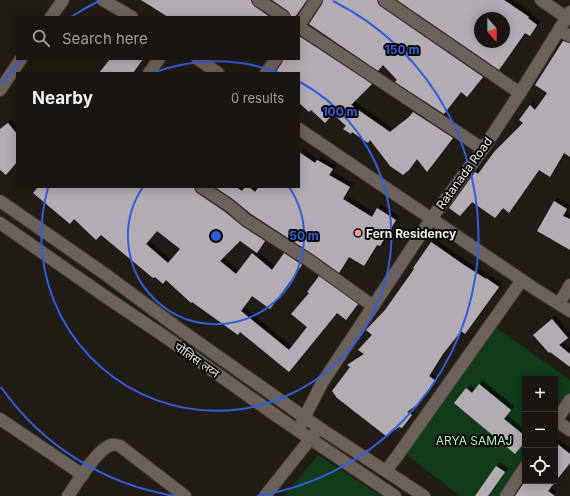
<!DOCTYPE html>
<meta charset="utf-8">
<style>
:root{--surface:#1a1510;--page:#231e19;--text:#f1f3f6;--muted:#9f9f9f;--line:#383430}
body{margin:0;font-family:Inter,"Noto Sans Devanagari",sans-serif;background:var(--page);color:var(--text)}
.controls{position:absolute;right:12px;bottom:12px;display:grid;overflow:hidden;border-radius:0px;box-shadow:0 2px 10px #0003}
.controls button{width:36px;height:36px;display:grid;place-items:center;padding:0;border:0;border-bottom:1px solid var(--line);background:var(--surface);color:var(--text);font:20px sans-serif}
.compass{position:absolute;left:474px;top:12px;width:36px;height:36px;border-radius:50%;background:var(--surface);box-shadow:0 2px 10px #0003;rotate:159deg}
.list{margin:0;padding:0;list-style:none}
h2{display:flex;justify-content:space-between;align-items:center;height:52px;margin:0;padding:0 16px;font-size:17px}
h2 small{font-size:13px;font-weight:400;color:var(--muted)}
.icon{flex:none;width:22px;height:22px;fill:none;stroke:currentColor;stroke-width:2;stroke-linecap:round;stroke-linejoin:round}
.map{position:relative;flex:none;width:570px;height:496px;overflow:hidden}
.search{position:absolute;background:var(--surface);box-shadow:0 2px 10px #0003;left:16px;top:16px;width:284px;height:44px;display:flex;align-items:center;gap:10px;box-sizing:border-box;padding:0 14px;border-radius:0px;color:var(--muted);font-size:15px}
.panel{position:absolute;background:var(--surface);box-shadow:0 2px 10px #0003;left:16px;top:72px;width:284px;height:116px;border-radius:0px}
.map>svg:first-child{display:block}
</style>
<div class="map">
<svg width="570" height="496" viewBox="0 0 570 496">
<defs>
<filter id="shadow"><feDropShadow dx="3.5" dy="-3.5" stdDeviation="0" flood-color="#0009"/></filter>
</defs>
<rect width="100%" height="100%" fill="#221c16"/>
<!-- green -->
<g fill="#123b1a">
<path d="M491,324l79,56v20l-15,22v-43h-30v87l-21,30h-44l-57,-44z"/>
<path d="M318,455l63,41h-97z"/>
</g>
<!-- building -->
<g fill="#b3acb5" fill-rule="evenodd" filter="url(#shadow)">
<path d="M141,0h110l3,6 16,11h-102z"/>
<path d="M272,0h35l-12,17h-4l-3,-6z"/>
<path d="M323,0h54l3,6 103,71 -16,20 -6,-5 -17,22 -49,-32 2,-2 -14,-15 -5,6 -69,-47 13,-20z"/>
<path d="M397,0h107l25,17 -1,1 9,7 -7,11 -5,-3 -26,37zM480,18h24v24h-24z"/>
<path d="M299,36l73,48 -21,21 39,27 19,-15 4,-5 40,26 -26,34 -10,-13 -8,11 -6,5 -13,-9 -20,-26 -2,3 -16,-11 -1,2 -8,-5 3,-3 -13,-12 -8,9 -14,-13 -2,2 -10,-9v-30h-24l7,-10 1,-4h16z"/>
<path d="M563,41l7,2v114l-6,-4 -14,24 -11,-7 -30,43 -6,-5 -8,10 -23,-16 -12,14 -11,-8 26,-36 3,2 16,-22 29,-29 -4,-3 11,-15 5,5 12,-17 -12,-8z"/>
<path d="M110,59h33l-10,14h-34z"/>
<path d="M8,123l9,11v28l-11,13 -6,-5v-41z"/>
<path d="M299,152l16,11 2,-3 16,9 -4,6 21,12 -7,12 29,18 5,-9 19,12 -16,26 -3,-1 -13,21 -15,-9 -10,16 -25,-18 -63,-41 -17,-14 -19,-13h21l6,4 3,-4h4l6,5 4,-5h40z"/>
<path d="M38,187h156l3,6 28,19 17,14 23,15 -8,12 -17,-12 -20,20 16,13 16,-21 20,17 12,-17 18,12 -32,44 -18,-13 -11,15 48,39 18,-23 -16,-13 18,-21 -2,-1 12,-16 39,28 -12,16 -9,-7 -48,59 -49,-40 -2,3 -46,-33 -1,1 -25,-23 -3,4 -8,-7 -2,1 -52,-43 -5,5 -22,-21 -4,5 -37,-31zM157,231l23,18 -12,14 -22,-19z"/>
<path d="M554,201l13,8 -4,7 7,3v31l-33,-19z"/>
<path d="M431,242l33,23 22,14v-1l13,9 -34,47 -4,-3 -18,23 -14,22 7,5 -18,23 -11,8 5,3 -10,13 -3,-1 -13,9 -49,-38 -5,-7 18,-24 -3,-2 17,-11 -6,-4 14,-15 -6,-5 19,-20 29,-41 -1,-1z"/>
<path d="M552,319l16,19 -9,7 11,9v13l-20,-15 -1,1 -16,-18z"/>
<path d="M479,384l32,26 -7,9 21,17v6l-10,12 -61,-51 12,-15 6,5z"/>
<path d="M555,442l15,12v9l-22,28 7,5h-40l10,-15h30z"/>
<path d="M496,466l9,6 -17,24h-13z"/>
</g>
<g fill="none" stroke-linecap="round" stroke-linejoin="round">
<defs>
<g id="minor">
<path d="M103,0l29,17"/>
<path d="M258,0l26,17"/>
<path d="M384,0l136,93"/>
<path d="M541,0l26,18"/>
<path d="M51,17l12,-17"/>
<path d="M299,25l17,-25"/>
<path d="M299,27l184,122"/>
<path d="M559,30l11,6"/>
<path d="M198,59l20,14"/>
<path d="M149,73l10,-14"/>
<path d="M266,73l10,-14"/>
<path d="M0,90l21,-31"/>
<path d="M299,129l233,158 38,24"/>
<path d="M201,187l29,19 16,14 64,41 63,45"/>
<path d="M0,201l105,73 73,54 143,101 103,67"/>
<path d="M0,223l106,74 58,39 114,81 117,79"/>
<path d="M559,304l11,-19"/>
<path d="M0,419l83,56"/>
<path d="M556,421l14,9"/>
<path d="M555,423l15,-23"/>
<path d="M298,430l24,-47 109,-164 52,-70 37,-56 50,-81"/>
<path d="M386,471l12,-16 124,-175"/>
<path d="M68,496c9,-13 29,-47 43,-51 3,-1 6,0 9,1l65,50"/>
<path d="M265,496l50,-63"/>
<path d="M506,496l19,-29"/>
</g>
</defs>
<!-- minor casing -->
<use href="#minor" stroke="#3d3835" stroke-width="14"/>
<!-- minor -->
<use href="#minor" stroke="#6b635b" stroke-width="12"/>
</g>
<!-- distance rings -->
<g fill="none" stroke="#325eda" stroke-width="2">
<path d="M289 187A88 88 0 1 1 143 187"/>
<path d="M153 73A175 175 0 0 1 279 73M300 82A175 175 0 1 1 48 188"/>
<path d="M175 496A263 263 0 0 1 1 387M1 85A263 263 0 0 1 21 60M71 17A263 263 0 0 1 99 1M333 1A263 263 0 0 1 257 496"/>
</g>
<!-- markers -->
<circle fill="#f59c90" stroke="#090705" stroke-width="1.5" cx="358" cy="233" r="4"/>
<g text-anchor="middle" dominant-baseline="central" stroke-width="4" stroke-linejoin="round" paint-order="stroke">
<!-- street labels -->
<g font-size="12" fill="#efebe7" stroke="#090705">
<text transform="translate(464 173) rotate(-54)">Ratanada Road</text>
<text transform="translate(197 360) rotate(35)">पोलिस लय्न</text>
</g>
<!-- poi labels -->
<g font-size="12" font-weight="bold" fill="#efebe7" stroke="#090705" text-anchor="start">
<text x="366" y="233">Fern Residency</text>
</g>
<!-- park labels -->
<g font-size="12" fill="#b2f6b9" stroke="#090705">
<text x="474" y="440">ARYA SAMAJ</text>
</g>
</g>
<circle cx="216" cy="236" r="6" fill="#325eda" stroke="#090705" stroke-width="2"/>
<g font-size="12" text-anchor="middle" font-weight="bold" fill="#325eda" stroke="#090705" stroke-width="4" stroke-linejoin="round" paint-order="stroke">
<text x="402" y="54">150 m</text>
<text x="340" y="116">100 m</text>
<text x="304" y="240">50 m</text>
</g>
</svg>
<div class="controls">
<button>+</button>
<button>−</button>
<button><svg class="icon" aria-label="locate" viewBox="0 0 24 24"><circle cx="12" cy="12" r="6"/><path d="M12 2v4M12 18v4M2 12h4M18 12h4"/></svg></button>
</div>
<svg class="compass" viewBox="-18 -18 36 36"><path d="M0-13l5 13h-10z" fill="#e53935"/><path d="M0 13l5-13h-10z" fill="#9f9f9f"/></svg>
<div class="search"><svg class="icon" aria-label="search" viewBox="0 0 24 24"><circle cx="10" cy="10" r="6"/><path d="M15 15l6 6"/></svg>Search here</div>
<section class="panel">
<h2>Nearby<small>0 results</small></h2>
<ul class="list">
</ul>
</section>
</div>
